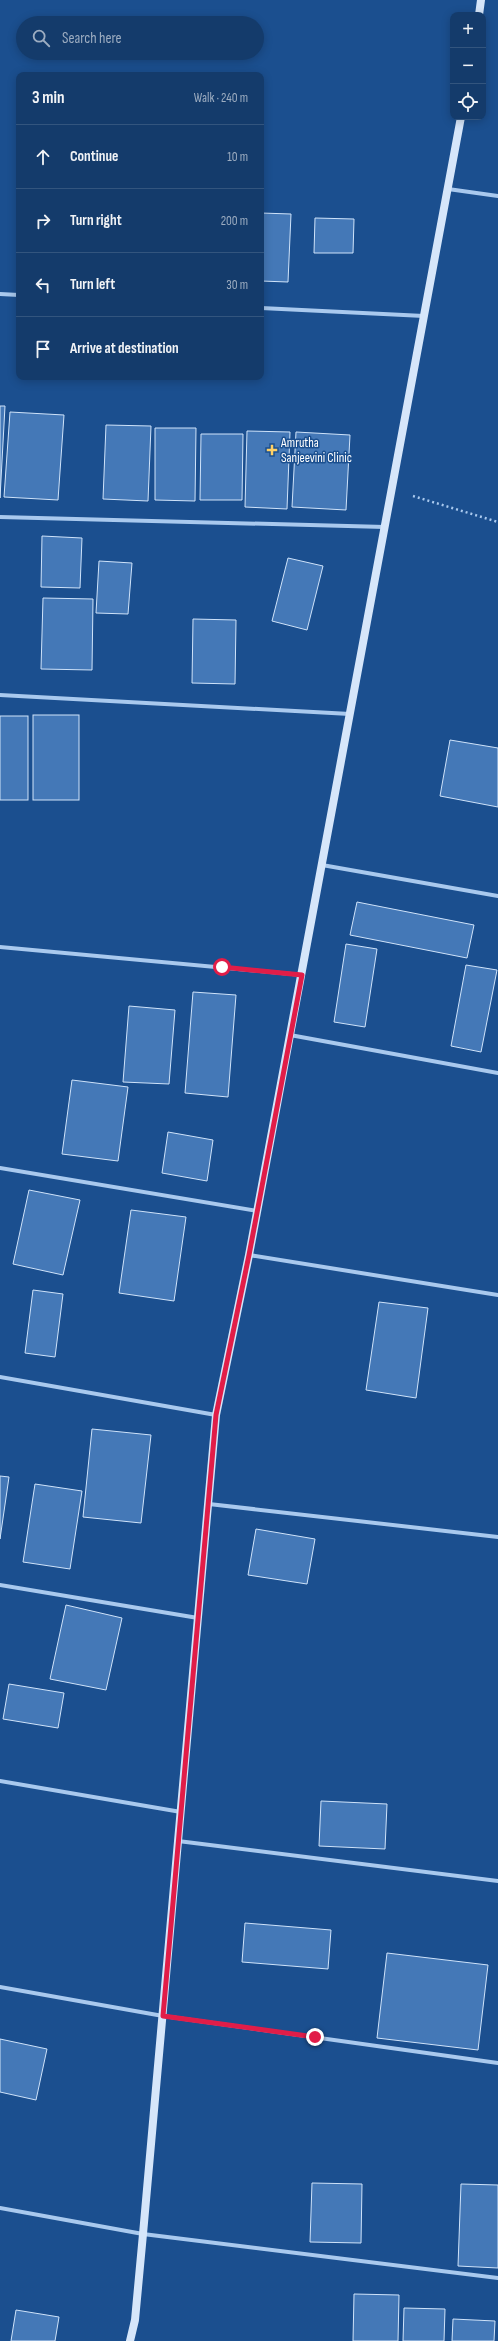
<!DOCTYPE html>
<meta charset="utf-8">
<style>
:root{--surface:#143b6b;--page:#214673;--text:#f1f3f6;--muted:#9dadc1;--line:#33557e}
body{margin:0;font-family:"Sofia Sans Condensed",sans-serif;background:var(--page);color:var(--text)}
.controls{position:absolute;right:12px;top:12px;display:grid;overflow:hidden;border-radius:8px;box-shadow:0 2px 10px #0003}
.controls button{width:36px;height:36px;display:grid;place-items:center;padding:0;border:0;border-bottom:1px solid var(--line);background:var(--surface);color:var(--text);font:20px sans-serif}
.stop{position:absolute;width:12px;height:12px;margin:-9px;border:3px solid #e11d48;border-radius:50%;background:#fff}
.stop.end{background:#e11d48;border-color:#fff;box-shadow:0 1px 4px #0008}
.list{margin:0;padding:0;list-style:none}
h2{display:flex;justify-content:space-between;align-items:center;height:52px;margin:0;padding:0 16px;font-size:17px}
h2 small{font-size:13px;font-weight:400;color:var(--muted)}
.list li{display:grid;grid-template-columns:26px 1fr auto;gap:12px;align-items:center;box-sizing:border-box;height:64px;padding:0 16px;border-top:1px solid var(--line)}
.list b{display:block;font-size:15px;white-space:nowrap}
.list em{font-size:13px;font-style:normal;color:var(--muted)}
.icon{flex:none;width:22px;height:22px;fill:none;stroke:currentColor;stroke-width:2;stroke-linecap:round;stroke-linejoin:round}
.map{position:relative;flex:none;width:498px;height:2341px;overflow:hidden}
.search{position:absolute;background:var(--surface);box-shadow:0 2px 10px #0003;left:16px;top:16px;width:248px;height:44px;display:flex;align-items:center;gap:10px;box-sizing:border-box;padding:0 14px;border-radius:22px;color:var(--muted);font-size:15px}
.panel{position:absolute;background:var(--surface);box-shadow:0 2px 10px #0003;left:16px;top:72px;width:248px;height:308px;border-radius:8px}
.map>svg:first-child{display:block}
</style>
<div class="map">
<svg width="498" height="2341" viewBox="0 0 498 2341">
<rect width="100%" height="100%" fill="#1b4f8f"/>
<!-- building -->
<g fill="#4478b7" stroke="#cfe3fa">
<path d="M261,213l30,1 -3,68 -27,-1z"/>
<path d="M315,218l39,1 -1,34h-39z"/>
<path d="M0,406h5l-5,92z"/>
<path d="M10,412l54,3 -6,85 -54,-3z"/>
<path d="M106,425l45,1 -3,75 -45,-2z"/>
<path d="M155,428h41l-1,73 -40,-1z"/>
<path d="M247,431l43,1 -3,77 -42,-2z"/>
<path d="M296,432l54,3 -4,75 -54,-3z"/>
<path d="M201,434h42l-1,66h-42z"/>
<path d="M42,536l40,2 -2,50 -39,-1z"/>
<path d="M288,558l35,8 -16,64 -35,-9z"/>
<path d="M99,561l33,2 -4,51 -32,-1z"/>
<path d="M43,598l50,1 -1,71 -51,-1z"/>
<path d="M193,619l43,1 -1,64 -43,-1z"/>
<rect x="33" y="715" width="46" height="85"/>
<rect x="0" y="716" width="28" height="84"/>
<path d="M450,740l48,8v59l-58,-11z"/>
<path d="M357,902l117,23 -7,33 -117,-23z"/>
<path d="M346,944l31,5 -12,78 -31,-5z"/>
<path d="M466,965l31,5 -16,82 -30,-6z"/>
<path d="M193,992l43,3 -8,102 -43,-4z"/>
<path d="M129,1006l46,4 -6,74 -46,-2z"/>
<path d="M72,1080l56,7 -10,74 -56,-7z"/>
<path d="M168,1132l45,8 -6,41 -45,-8z"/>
<path d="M29,1190l51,10 -17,75 -50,-11z"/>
<path d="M131,1210l55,7 -12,84 -55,-8z"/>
<path d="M33,1290l30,4 -8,63 -30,-4z"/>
<path d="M379,1302l49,6 -12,90 -50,-8z"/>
<path d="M92,1429l59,6 -10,88 -58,-6z"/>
<path d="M0,1476l9,1 -9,62z"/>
<path d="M35,1484l47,7 -12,78 -47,-7z"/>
<path d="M256,1529l59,10 -8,45 -59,-9z"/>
<path d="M66,1605l56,13 -16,72 -56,-11z"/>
<path d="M9,1684l55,9 -6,35 -55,-9z"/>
<path d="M321,1801l66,3 -2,45 -66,-3z"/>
<path d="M245,1923l86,7 -3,39 -86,-7z"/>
<path d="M387,1953l101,12 -10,85 -101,-12z"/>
<path d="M0,2039l47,10 -11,51 -36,-8z"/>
<path d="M312,2183l50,1 -1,59 -51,-1z"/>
<path d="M461,2184l37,1v83l-40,-2z"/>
<path d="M354,2294l45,1 -1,46h-45z"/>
<path d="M404,2308l41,1 -1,32h-41z"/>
<path d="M16,2310l43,7 -4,24h-44z"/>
<path d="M453,2319l42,2 -1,20h-42z"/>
</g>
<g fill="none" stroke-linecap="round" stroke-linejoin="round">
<!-- path -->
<path stroke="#a9c9ee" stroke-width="2.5" stroke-dasharray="2 3" stroke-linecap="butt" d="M413,496l85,26"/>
<!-- minor -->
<g stroke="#a9c9ee" stroke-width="4">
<path d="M448,189l50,7"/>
<path d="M0,294l19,1"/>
<path d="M261,308l163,8"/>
<path d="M0,517l385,10"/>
<path d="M0,695l350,19"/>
<path d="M322,865l176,31"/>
<path d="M0,947l302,28"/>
<path d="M290,1035l208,38"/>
<path d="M0,1168l257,43"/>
<path d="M249,1255l249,40"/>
<path d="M0,1377l216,38"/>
<path d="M209,1504l289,33"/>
<path d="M0,1585l198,33"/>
<path d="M0,1781l181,31"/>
<path d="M178,1841l320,40"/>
<path d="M0,1987l163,29 335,47"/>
<path d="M0,2208l143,26 355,44"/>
</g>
<!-- secondary -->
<g stroke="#d6e6fa" stroke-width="8">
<path d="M479,15l2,-15"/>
<path d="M130,2341l5,-21 8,-86 73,-819 33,-160 212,-1138"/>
</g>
</g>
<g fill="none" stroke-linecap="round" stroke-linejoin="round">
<!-- route -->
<path stroke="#e11d48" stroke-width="5" d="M222,967l80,8 -53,280 -33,160 -53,601 152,21"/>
</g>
<!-- markers -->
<path fill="#ffd166" stroke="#1b4f8f" stroke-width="1.5" d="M270 444h4v4h4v4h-4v4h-4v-4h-4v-4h4z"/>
<g text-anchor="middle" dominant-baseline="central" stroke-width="3" stroke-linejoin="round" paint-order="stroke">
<!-- poi labels -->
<g font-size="13" fill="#fff" stroke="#1b4f8f" text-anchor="start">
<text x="281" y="443">Amrutha<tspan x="281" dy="15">Sanjeevini Clinic</tspan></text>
</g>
</g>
</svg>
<div class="controls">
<button>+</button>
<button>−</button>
<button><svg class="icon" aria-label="locate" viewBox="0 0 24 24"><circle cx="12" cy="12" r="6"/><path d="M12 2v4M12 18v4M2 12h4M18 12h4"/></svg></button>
</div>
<div class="stop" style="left:222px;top:967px"></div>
<div class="stop end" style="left:315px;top:2037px"></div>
<div class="search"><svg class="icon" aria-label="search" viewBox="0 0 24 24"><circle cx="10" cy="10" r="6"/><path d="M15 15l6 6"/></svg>Search here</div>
<section class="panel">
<h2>3 min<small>Walk · 240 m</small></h2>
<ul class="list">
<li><svg class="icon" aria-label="ahead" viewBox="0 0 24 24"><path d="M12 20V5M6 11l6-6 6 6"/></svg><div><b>Continue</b></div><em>10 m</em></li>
<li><svg class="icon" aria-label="right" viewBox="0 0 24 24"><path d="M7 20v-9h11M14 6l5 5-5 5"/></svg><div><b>Turn right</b></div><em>200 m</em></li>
<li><svg class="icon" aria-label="left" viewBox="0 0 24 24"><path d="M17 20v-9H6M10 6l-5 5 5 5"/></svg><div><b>Turn left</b></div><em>30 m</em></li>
<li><svg class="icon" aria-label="arrive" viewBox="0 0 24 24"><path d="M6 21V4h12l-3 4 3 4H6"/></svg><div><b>Arrive at destination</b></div></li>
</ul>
</section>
</div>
